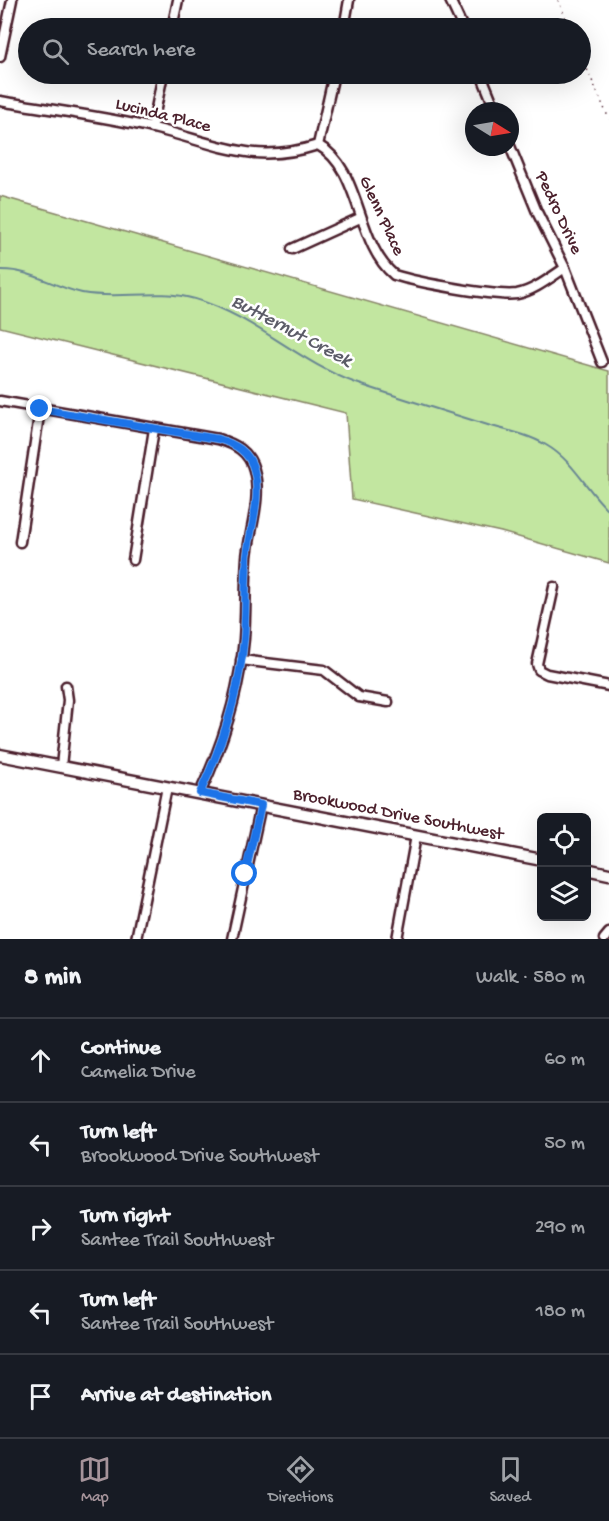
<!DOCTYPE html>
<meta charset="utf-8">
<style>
:root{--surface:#171b24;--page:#242831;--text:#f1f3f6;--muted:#9ea1a6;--line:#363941;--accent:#a6949b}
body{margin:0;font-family:"Gochi Hand",sans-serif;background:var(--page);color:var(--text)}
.controls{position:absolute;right:18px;bottom:18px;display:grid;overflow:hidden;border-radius:9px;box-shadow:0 6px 24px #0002}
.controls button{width:54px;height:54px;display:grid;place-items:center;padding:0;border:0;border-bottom:2px solid var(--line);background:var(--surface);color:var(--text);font:30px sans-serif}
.compass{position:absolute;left:465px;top:102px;width:54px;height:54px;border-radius:50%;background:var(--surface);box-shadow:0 6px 24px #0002;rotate:101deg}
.stop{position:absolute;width:18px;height:18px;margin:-14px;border:4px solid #1a73e8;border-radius:50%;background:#fff}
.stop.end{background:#1a73e8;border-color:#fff;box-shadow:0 2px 6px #0008}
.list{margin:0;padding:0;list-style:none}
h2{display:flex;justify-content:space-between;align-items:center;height:78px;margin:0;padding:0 24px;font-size:26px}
h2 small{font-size:20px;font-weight:400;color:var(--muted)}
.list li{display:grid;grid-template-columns:39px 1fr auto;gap:18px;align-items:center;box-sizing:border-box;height:84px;padding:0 24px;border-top:2px solid var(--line)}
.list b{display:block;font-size:22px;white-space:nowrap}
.list p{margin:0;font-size:20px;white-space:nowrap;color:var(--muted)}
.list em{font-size:20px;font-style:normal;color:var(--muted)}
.icon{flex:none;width:33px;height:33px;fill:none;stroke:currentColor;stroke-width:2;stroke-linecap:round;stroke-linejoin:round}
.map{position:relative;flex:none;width:609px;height:939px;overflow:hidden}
.search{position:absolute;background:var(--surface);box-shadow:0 6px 24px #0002;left:18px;right:18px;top:18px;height:66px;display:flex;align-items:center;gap:15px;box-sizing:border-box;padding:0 21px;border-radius:33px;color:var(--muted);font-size:22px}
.sheet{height:498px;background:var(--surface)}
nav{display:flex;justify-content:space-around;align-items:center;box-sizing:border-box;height:84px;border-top:2px solid var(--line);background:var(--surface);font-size:16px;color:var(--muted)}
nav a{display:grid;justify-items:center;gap:3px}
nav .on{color:var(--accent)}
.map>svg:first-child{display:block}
</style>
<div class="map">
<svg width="609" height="939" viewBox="0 0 609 939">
<rect width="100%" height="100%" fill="#fff"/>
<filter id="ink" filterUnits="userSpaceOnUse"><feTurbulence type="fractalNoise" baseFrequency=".0167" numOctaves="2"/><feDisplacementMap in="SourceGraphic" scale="12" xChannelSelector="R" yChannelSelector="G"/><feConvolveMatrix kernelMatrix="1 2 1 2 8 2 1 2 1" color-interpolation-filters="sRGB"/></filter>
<g filter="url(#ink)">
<!-- green -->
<path fill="#c2e6a0" stroke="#868266" stroke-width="1.5" d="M0,196l609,175v192l-108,-31 -149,-33 -6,-86 -346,-86z"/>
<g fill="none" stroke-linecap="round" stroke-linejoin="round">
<!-- stream -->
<path stroke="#698793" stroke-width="2" d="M0,270c31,-1 53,17 82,23 38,7 75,-5 113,6 59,17 103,63 161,84 45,15 90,29 135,43 19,5 38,9 55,19 28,16 40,45 63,66"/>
<defs>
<g id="minor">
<path d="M450,0l13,28"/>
<path d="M172,28l6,-28"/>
<path d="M344,28l5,-28"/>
<path d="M0,57l12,-57"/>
<path d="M481,74l15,37"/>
<path d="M0,101c51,9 103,15 153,27 63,15 99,38 165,17"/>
<path d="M152,128l11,-54"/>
<path d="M318,145c44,24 37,97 76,130 22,7 101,22 123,19 17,-3 34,-17 48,-26"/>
<path d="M318,145l16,-71"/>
<path d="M510,146l27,66 28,56 37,94"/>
<path d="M292,249l68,-31"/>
<path d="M0,401l218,38c17,5 31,12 36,31 8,28 -4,58 -7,87 -2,27 -1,55 -3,82 -5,55 -21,105 -44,154"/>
<path d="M20,542l20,-133"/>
<path d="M133,560l21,-131"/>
<path d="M554,587l-17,77 2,6 8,4 62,12"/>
<path d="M241,660l83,10 35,27 29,5"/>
<path d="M61,766l7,-66 -2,-14"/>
<path d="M136,939l31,-152"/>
<path d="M232,939l29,-134"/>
<path d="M397,939l19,-103"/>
<path d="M604,939l5,-6"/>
</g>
<g id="tertiary">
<path d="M0,755l542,105"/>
<path d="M586,869l23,5"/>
</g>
</defs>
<!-- minor casing -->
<use href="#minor" stroke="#4a1f2b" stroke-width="13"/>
<!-- tertiary casing -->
<use href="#tertiary" stroke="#4a1f2b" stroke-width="15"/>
<!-- path -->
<g stroke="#4a1f2b" stroke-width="1.5" stroke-dasharray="1.5 4.5" stroke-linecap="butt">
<path d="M558,0l12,28"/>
<path d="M580,53l29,66"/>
</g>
<!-- minor -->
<use href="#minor" stroke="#fff" stroke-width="8"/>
<!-- tertiary -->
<use href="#tertiary" stroke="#fff" stroke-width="10"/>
</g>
</g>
<g fill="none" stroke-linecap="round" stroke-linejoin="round" filter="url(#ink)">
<!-- route -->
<path stroke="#1a73e8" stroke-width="8" d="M40,409l178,30c17,5 31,12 36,31 8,29 -4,58 -7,87 -2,27 -1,55 -3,82 -5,55 -21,105 -44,154l61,12 -16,69"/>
</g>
<g text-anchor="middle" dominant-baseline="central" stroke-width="5" stroke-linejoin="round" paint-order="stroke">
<!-- street labels -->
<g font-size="18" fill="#4a1f2b" stroke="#fff">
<text transform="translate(163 116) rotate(14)">Lucinda Place</text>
<text transform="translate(558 213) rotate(65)">Pedro Drive</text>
<text transform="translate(381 216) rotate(65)">Glenn Place</text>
<text transform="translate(398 815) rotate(11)">Brookwood Drive Southwest</text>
</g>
<!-- water labels -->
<g font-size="20" font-style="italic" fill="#5c5c68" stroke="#fff">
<text transform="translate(291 332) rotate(28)">Butternut Creek</text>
</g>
</g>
</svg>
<div class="controls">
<button><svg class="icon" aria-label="locate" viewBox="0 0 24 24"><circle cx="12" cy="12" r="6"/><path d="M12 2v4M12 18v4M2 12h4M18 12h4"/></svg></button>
<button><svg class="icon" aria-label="layers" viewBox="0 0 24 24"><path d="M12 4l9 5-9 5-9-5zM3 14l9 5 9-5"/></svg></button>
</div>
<svg class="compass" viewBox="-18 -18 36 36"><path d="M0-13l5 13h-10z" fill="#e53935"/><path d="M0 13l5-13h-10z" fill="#9ea1a6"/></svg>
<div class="stop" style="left:245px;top:874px"></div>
<div class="stop end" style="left:40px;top:409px"></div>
<div class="search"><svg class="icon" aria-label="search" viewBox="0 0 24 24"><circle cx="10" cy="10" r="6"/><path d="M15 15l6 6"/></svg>Search here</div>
</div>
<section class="sheet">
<h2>8 min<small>Walk · 580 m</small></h2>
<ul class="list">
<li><svg class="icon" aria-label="ahead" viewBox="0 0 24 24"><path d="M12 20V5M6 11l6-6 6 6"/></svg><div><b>Continue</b><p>Camelia Drive</p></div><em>60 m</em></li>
<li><svg class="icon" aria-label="left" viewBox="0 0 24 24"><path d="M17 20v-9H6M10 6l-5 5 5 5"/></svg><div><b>Turn left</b><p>Brookwood Drive Southwest</p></div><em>50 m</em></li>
<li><svg class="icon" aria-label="right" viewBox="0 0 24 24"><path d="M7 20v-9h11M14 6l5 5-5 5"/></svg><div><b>Turn right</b><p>Santee Trail Southwest</p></div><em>290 m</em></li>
<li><svg class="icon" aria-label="left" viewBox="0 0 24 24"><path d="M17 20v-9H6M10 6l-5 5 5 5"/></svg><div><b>Turn left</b><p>Santee Trail Southwest</p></div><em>180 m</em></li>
<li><svg class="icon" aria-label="arrive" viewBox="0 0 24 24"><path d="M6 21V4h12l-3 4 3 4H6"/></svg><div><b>Arrive at destination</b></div></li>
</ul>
</section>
<nav>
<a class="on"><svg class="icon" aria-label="map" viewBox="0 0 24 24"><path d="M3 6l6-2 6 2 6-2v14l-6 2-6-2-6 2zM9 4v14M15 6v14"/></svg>Map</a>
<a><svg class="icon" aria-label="directions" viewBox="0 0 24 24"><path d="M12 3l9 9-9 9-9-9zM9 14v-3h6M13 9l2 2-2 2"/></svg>Directions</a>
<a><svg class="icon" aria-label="saved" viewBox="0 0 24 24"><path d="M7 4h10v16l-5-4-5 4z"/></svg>Saved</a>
</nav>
